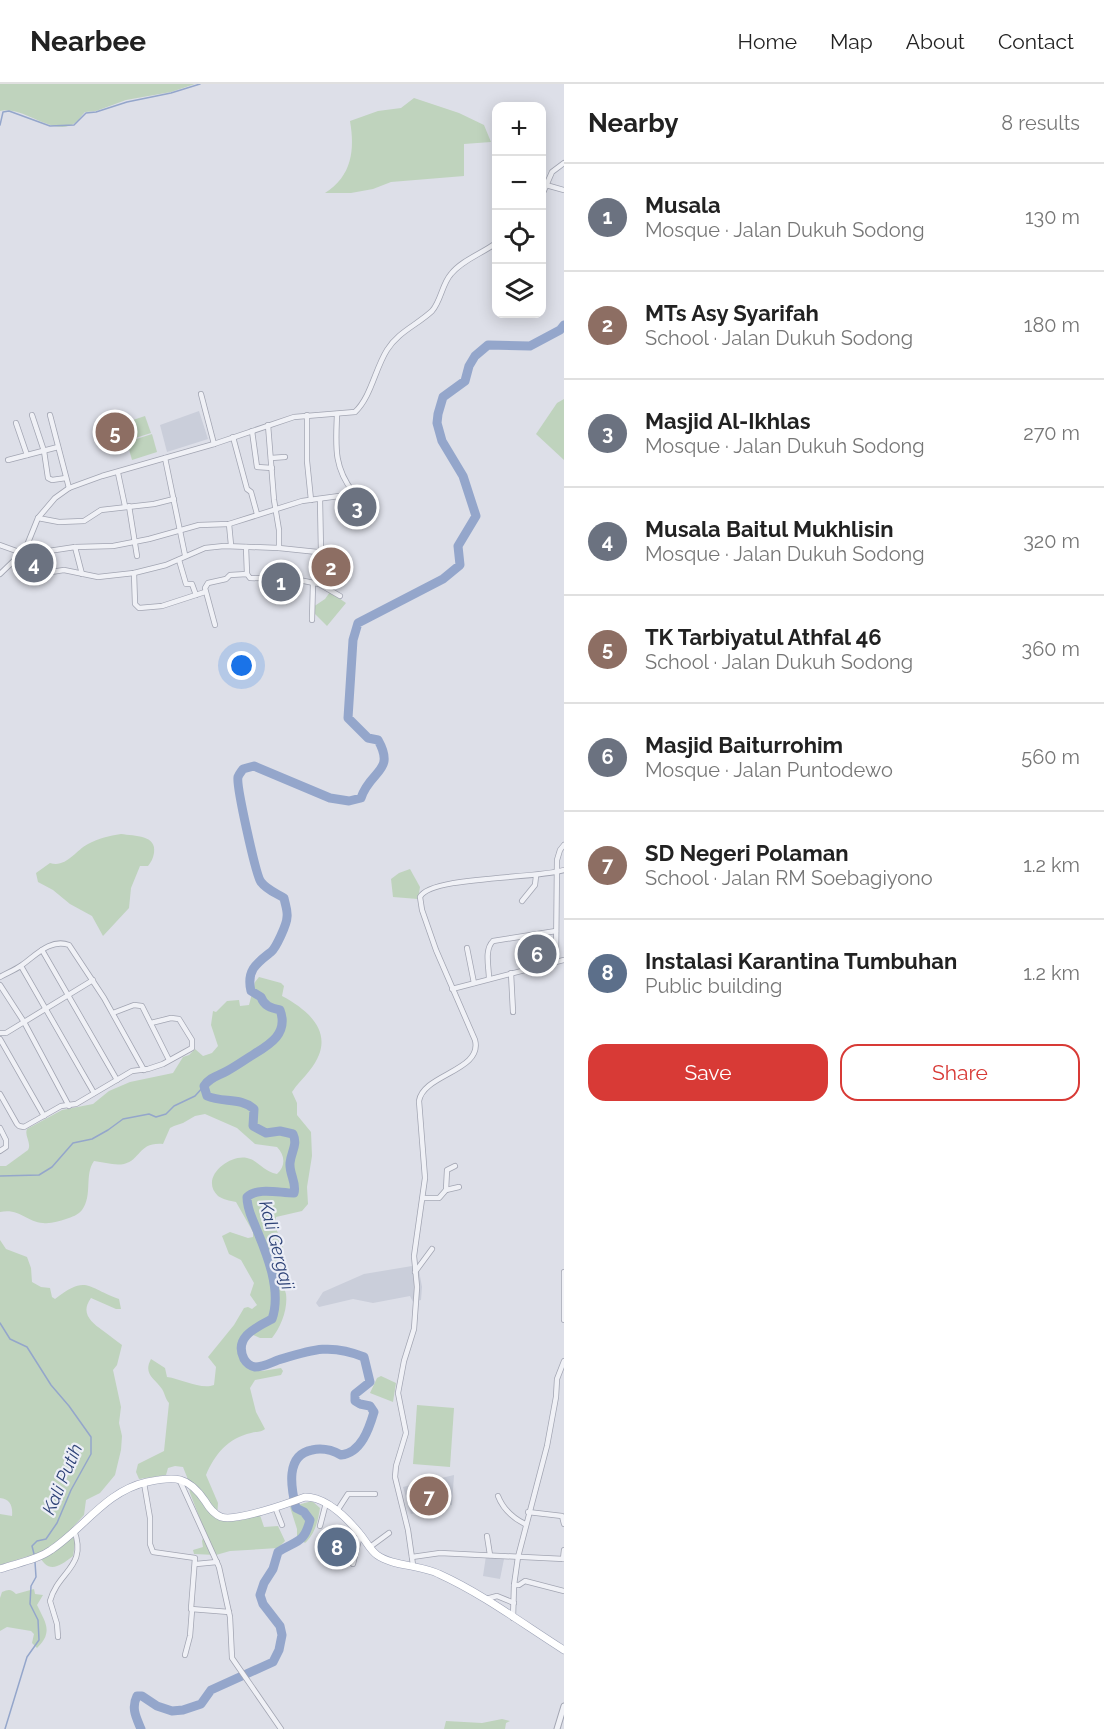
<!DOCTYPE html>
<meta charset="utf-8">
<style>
:root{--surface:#fff;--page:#f6f6f6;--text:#222;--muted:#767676;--line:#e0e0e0;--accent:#d83a36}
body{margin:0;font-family:Raleway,sans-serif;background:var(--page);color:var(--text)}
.controls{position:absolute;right:18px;top:18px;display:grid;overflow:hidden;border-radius:12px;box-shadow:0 3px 15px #0003}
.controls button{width:54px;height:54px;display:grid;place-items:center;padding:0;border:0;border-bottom:2px solid var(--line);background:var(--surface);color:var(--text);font:30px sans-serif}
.you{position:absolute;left:242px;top:582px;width:21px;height:21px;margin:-15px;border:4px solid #fff;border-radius:50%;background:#1a73e8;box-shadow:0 0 0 9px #1a73e833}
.badge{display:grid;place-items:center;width:39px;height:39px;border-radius:50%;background:var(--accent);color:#fff;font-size:20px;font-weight:700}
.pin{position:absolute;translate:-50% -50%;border:3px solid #fff;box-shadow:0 2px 6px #0006}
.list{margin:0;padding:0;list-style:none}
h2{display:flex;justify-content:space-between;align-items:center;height:78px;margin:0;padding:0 24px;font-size:26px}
h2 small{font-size:20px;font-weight:400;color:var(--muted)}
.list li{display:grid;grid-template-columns:39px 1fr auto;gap:18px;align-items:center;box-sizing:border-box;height:108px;padding:0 24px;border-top:2px solid var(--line)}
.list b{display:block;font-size:22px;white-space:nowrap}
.list p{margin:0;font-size:20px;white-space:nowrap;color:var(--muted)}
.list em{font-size:20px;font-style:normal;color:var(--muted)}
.actions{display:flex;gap:12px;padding:18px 24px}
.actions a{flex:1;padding:14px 0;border:2px solid var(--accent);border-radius:18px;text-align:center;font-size:21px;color:var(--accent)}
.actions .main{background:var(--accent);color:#fff}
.icon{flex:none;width:33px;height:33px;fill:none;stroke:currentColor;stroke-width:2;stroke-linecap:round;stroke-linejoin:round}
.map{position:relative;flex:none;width:564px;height:1645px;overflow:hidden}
header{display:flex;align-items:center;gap:36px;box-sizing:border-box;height:84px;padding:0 30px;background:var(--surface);border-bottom:2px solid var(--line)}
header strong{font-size:28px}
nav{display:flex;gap:33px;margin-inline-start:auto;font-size:21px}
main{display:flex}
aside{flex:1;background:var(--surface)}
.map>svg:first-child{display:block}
</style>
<header>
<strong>Nearbee</strong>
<nav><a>Home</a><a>Map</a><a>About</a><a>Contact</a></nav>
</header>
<main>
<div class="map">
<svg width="564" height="1645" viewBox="0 0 564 1645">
<rect width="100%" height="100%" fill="#dddfe8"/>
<!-- built -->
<g fill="#caceda">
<path d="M199,327l9,28 -41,13 -7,-27z"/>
<path d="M418,1181l4,22 -1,13 -8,2 -3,-6 -37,7 -20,-4 -34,8 -3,-4 7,-11 41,-18z"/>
<path d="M454,1391l-2,30 -41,9 -8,-27z"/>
<path d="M486,1472l18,3 -4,20 -17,-3z"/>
</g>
<!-- green -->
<g fill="#bfd3bd">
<path d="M0,0h195l-24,8 -45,8 -30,11 -11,1c-3,3 -6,8 -10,11 -21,15 -52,-18 -75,-12z"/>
<path d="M414,14l45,15 25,12 7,17 -27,2v32l-73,6 -18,7 -22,4h-26c27,-17 30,-43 25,-72l28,-10 23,-3z"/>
<path d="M564,315v61l-28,-26 21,-31z"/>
<path d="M145,332l6,17 -25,8 -5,-17z"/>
<path d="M152,350l5,18 -25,8 -5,-18z"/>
<path d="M330,508l16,11 -19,23 -17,-17 15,-10z"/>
<path d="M121,750c14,2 36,1 33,19 -1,5 -2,8 -6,13h-8l-9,22 -2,20 -26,28 -11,-20 -22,-12 -17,-14 -15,-8 -2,-9 14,-10c16,5 25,-12 38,-19 11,-6 21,-8 33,-10z"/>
<path d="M410,785l10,18 -2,12 -25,-2 -2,-18 8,-6z"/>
<path d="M259,893l22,6 3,3 -2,10c30,16 55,40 28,74 -6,8 -13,14 -18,22l5,11v12l14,17 1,24 -5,31 1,17 -6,7 -26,6c-2,18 6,17 7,31 0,8 -5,15 -4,23 0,8 5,15 7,23 2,15 -5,33 -14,44h-12l-13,-6c-8,10 -11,23 -3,34l18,5 19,-3 2,3 -2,4 -26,5 -5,8 6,24 9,17c-5,4 -8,2 -14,4 -23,5 -36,21 -45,42l12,28 -1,15c15,7 27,1 43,-3l4,12 14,-1 7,15 -7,7 -48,3 -14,4 -22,-1 -1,-4 10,-3 -1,-6 3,-9 -15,-39 -3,-16 -4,-10 -8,-1 -7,2 -2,7 -27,4 -3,-7 2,-8 26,-13 5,-48c-4,-5 -4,-9 -7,-14 -8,-11 -19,-15 -11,-30l14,9 2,9c15,2 34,13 47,8l2,-18 -8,-10 26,-32 10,-17 4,-1 4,2 5,-4 -7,-10 4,-12 -13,-23 -12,-6 -7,-18 8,-4 18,6 5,-1v-5l-17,-30c-6,-1 -14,-3 -18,-6 -19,-18 11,-42 29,-38 11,2 15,13 30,16 9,-8 8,-19 0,-27l-22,-3 -18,-16 -32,-14 -10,2 -12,7 -9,3 -4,2 -7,16c-25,-2 -22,16 -39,20 -10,2 -20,-2 -30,-3 -10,14 -1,34 -12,49 -4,5 -10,7 -16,9 -7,2 -15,5 -23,4 -17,-1 -23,-15 -43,-11v-46h6l22,-16c4,-7 -4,-14 -1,-21l35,-19 31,-6 16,-13 21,-9 43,-9 10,-16 6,-2 6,-6 8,7 9,-3 6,-7 -7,-21 2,-14 3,1 11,-11 12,-1 1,6 9,-1 6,-23z"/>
<path d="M0,1156l6,9 21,8 4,11 1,14 9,5 9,1 2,9 3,2c32,-25 32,-11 64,0l2,10h-5l-25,-11c-11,15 0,24 11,32 7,5 13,10 20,15l-5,20 -4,5 8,37 -2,16 3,13 -1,14 -6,25 -15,18 -14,7 -2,15 -13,14 4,14 -2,13c-15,12 -26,18 -35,-3l-38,12v-51l12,2c1,-10 -2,-17 -12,-18z"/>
<path d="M381,1292l15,7 -3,19 -23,-9 7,-15z"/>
<path d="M417,1321l37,3 -4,59 -37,-3z"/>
<path d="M312,1417l8,7c-2,13 -5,26 -15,35l-8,-7v-7l-7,-22z"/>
<path d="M34,1505l1,5 8,1 -6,10c8,17 17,27 0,43l-5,-5 2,-9 -3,-3 -24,-4 -7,4v-33l2,-6c7,-3 9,-3 14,2z"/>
<path d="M502,1635l8,2 -4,2 -1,6h-61l2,-8 36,2z"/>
</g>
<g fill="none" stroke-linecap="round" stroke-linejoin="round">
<!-- stream -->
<g stroke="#94a6cb" stroke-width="1.5">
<path d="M0,41l3,-13 6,-1 41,15 24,-1 12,-12 10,-1 31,-10 44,-9 29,-9"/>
<path d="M0,1092l39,-1 13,-8 21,-24 19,-4 16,-9 15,-11 26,-5 7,3 10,-3 8,-8 21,-10 9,-10"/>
<path d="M0,1239l10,16 17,8 24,38 18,21 22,31v17l-20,36 -14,33 -11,16 -9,2 -5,5 2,8"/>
<path d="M5,1645l22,-72 12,-17 -1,-20 -8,-16 1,-18 5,-9 -1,-15"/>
</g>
<!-- river -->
<path stroke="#94a6cb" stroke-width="9" d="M141,1645c-5,-12 -10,-21 -4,-33h5l15,10 15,5 11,-1 18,-6 10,-14 62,-28 6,-12 3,-15 -2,-9 -17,-22 -3,-9 4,-12 9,-14 5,-17c19,-12 26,-8 32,-32l-6,-8 -8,-4c-5,-20 -11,-53 16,-58 9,-2 20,0 29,5 20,-2 28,-26 33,-43l-4,-6 -10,-2 -5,-3v-7l15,-12 -6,-25c-34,-14 -53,-7 -86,3 -8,3 -15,7 -23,7 -5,-1 -8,-3 -11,-8 -11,-22 13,-32 28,-40 10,-28 -5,-65 -16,-91 -4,-11 -9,-18 -9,-31 11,-10 32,-4 47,-4 3,-10 -5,-19 -4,-30 1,-11 8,-18 3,-29l-13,-3 -14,2 -13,-7 1,-17c-13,-12 -31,-6 -47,-13l-3,-10c6,-9 14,-10 23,-15 9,-5 16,-10 24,-15 18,-11 38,-22 29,-46 -9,-2 -16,-4 -19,-13l-10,-6c-5,-21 6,-28 20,-39 5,-4 16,-28 16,-35 1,-6 -2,-13 -3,-19 -8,-5 -17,-8 -23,-16 -5,-6 -25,-97 -23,-105 1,-3 3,-5 5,-8l11,-3 76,32 19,3 12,-3c9,-28 35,-26 17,-58l-10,-2 -20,-20 5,-78 5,-17 85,-44 17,-14 -2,-19 18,-30 -13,-40 -21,-35 -5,-18 1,-9 5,-17 22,-16 4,-15 6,-10 13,-11 42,1 30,-16 4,-5"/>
<defs>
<g id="minor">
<path d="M546,101l18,5"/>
<path d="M542,111l10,-23 12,-9"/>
<path d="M201,310l13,50"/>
<path d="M337,330c-1,31 -4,52 16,78 5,7 12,11 16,18"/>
<path d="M32,331l12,36 4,27 4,2 14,-2"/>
<path d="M50,331l19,73"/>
<path d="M307,331v46l4,39"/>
<path d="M16,339l11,32"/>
<path d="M268,341l6,75 5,30v18"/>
<path d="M252,347l5,36 15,1"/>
<path d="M233,353l14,52 4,3 6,22"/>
<path d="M165,374l20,97"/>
<path d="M271,374l14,-1"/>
<path d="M8,376l50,-13"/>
<path d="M118,389l7,33"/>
<path d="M320,415l1,54"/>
<path d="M129,422l8,50"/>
<path d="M38,434l21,4 25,-1 17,-11 53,-6 20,-5"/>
<path d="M229,440l2,21"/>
<path d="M0,461l22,8 7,1 46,-7 38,-1 36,-7 50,-14 30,-1 73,-23 52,-7"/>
<path d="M75,463l7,27"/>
<path d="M246,463l1,27"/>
<path d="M319,469v31"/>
<path d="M19,472l7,10 8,4 17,2 13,-2 34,7 36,-4 32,-8 39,-17 19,-2 55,2 48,5"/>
<path d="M179,476l7,24h6l4,11"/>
<path d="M134,489l1,31 4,4 23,-2 43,-14"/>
<path d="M0,490l25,-24 13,-32 17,-20 14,-10 33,-12 112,-32 80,-27 61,-5c16,-15 20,-43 32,-62 11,-18 30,-25 45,-39 9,-10 10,-27 19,-37 11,-14 32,-21 45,-31"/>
<path d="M312,536l1,-37"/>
<path d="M215,541l-10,-37 3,-5 18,-4 4,-4 17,-1 3,4 44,1 25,5 21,12"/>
<path d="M522,817l13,-16 1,-9"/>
<path d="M467,864l7,35"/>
<path d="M42,866l75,130"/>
<path d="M556,877l1,-101 3,-10 4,-5"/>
<path d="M21,882l73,127"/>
<path d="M511,889l2,39"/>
<path d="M0,893c7,-4 15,-7 22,-12 14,-10 29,-27 47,-20l35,53 40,72"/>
<path d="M489,895c0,-12 -5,-29 4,-38l63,-10"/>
<path d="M0,901l24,37 45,84"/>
<path d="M452,905l112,-29"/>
<path d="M113,929l21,-8 8,1 27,54"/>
<path d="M0,949h6l87,-53"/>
<path d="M0,955l44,77"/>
<path d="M0,1010l17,30 2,2 5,1 37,-21 15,-2 56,-33 16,-2 15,-5 29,-16v-8l-13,-21 -8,-1 -20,5"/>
<path d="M0,1044l6,12v7l-6,4"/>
<path d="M446,1106l1,-20 8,-4"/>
<path d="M423,1114h16l7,-8 13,-3"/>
<path d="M415,1188l17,-23"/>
<path d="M564,1188v48"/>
<path d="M179,1395l40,88 11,50 2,41 49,71"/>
<path d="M144,1399l6,35v26l3,8 42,6 -4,51 38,3"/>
<path d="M498,1412c5,13 15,22 27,28"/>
<path d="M275,1423l7,18"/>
<path d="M337,1427l11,-17h27"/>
<path d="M528,1428l34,4 2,8"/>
<path d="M320,1442l6,-23"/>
<path d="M487,1452l3,19"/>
<path d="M370,1463l19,-14"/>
<path d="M412,1473l28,-4 124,6"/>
<path d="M563,1475l1,-9"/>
<path d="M196,1480l21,-2"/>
<path d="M353,1480l7,-29"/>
<path d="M413,1481l-5,-35 -13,-53 1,-11 10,-33 -8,-40 6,-32 10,-32 3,-42 -3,-31 11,-78 -6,-77c4,-27 64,-30 56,-61l-39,-90 -14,-40 -2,-13c10,-21 117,-18 144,-27"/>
<path d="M514,1501h5l6,-4 39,10"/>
<path d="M486,1515l11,-3 17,7"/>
<path d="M513,1534l1,-33 4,-28 29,-111 9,-49 1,-18 7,-18"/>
<path d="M58,1553l-1,-13 -7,-23c8,-30 38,-34 24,-71"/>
<path d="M185,1571l5,-19 2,-26"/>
</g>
<path id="tertiary" d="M557,1645l7,-23"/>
<path id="primary" d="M0,1485c17,-6 37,-9 51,-19 33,-22 55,-59 96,-68 28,-6 41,-6 58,19 4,7 9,13 16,16 15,5 68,-14 84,-20 21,0 42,21 55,37 6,7 10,16 17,21 15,11 44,10 62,19 44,20 84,50 125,76"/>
</defs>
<!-- minor casing -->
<use href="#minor" stroke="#a2a5b2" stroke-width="6"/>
<!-- tertiary casing -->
<use href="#tertiary" stroke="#a2a5b2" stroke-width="7"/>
<!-- primary casing -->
<use href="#primary" stroke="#9ba1b5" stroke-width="8"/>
<!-- minor -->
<use href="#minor" stroke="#f0f1f6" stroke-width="4.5"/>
<!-- tertiary -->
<use href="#tertiary" stroke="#f0f1f6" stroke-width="5"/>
<!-- primary -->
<use href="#primary" stroke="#fff" stroke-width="7"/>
</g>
<g text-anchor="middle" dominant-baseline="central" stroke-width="4.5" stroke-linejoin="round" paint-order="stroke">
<!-- water labels -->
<g font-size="18" font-style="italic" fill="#2c4176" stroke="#eceef6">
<text transform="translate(277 1161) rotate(75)">Kali Gergaji</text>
<text transform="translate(62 1395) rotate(-67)">Kali Putih</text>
</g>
</g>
</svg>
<div class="controls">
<button>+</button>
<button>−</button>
<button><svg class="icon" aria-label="locate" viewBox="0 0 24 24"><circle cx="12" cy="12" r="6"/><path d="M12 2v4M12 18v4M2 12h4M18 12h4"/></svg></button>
<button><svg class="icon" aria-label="layers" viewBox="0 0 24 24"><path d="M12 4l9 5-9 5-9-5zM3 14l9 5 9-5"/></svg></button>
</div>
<div class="you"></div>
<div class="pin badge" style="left:281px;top:498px;background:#6b7280">1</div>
<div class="pin badge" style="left:331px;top:483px;background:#8d6e63">2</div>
<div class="pin badge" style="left:357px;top:423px;background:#6b7280">3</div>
<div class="pin badge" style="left:34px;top:479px;background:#6b7280">4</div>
<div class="pin badge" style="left:115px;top:348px;background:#8d6e63">5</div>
<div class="pin badge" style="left:537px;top:870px;background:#6b7280">6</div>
<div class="pin badge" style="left:429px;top:1412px;background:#8d6e63">7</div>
<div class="pin badge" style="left:337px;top:1463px;background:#5c6f8a">8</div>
</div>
<aside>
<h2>Nearby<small>8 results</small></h2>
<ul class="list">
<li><span class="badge" style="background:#6b7280">1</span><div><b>Musala</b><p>Mosque · Jalan Dukuh Sodong</p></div><em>130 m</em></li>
<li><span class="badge" style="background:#8d6e63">2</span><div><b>MTs Asy Syarifah</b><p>School · Jalan Dukuh Sodong</p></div><em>180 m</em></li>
<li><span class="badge" style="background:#6b7280">3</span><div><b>Masjid Al-Ikhlas</b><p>Mosque · Jalan Dukuh Sodong</p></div><em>270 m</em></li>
<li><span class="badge" style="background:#6b7280">4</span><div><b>Musala Baitul Mukhlisin</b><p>Mosque · Jalan Dukuh Sodong</p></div><em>320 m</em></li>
<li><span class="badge" style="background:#8d6e63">5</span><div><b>TK Tarbiyatul Athfal 46</b><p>School · Jalan Dukuh Sodong</p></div><em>360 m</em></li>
<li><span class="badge" style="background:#6b7280">6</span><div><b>Masjid Baiturrohim</b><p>Mosque · Jalan Puntodewo</p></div><em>560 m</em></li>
<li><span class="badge" style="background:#8d6e63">7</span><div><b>SD Negeri Polaman</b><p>School · Jalan RM Soebagiyono</p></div><em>1.2 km</em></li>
<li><span class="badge" style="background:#5c6f8a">8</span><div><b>Instalasi Karantina Tumbuhan</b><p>Public building</p></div><em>1.2 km</em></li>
</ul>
<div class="actions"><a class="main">Save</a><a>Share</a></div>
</aside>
</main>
